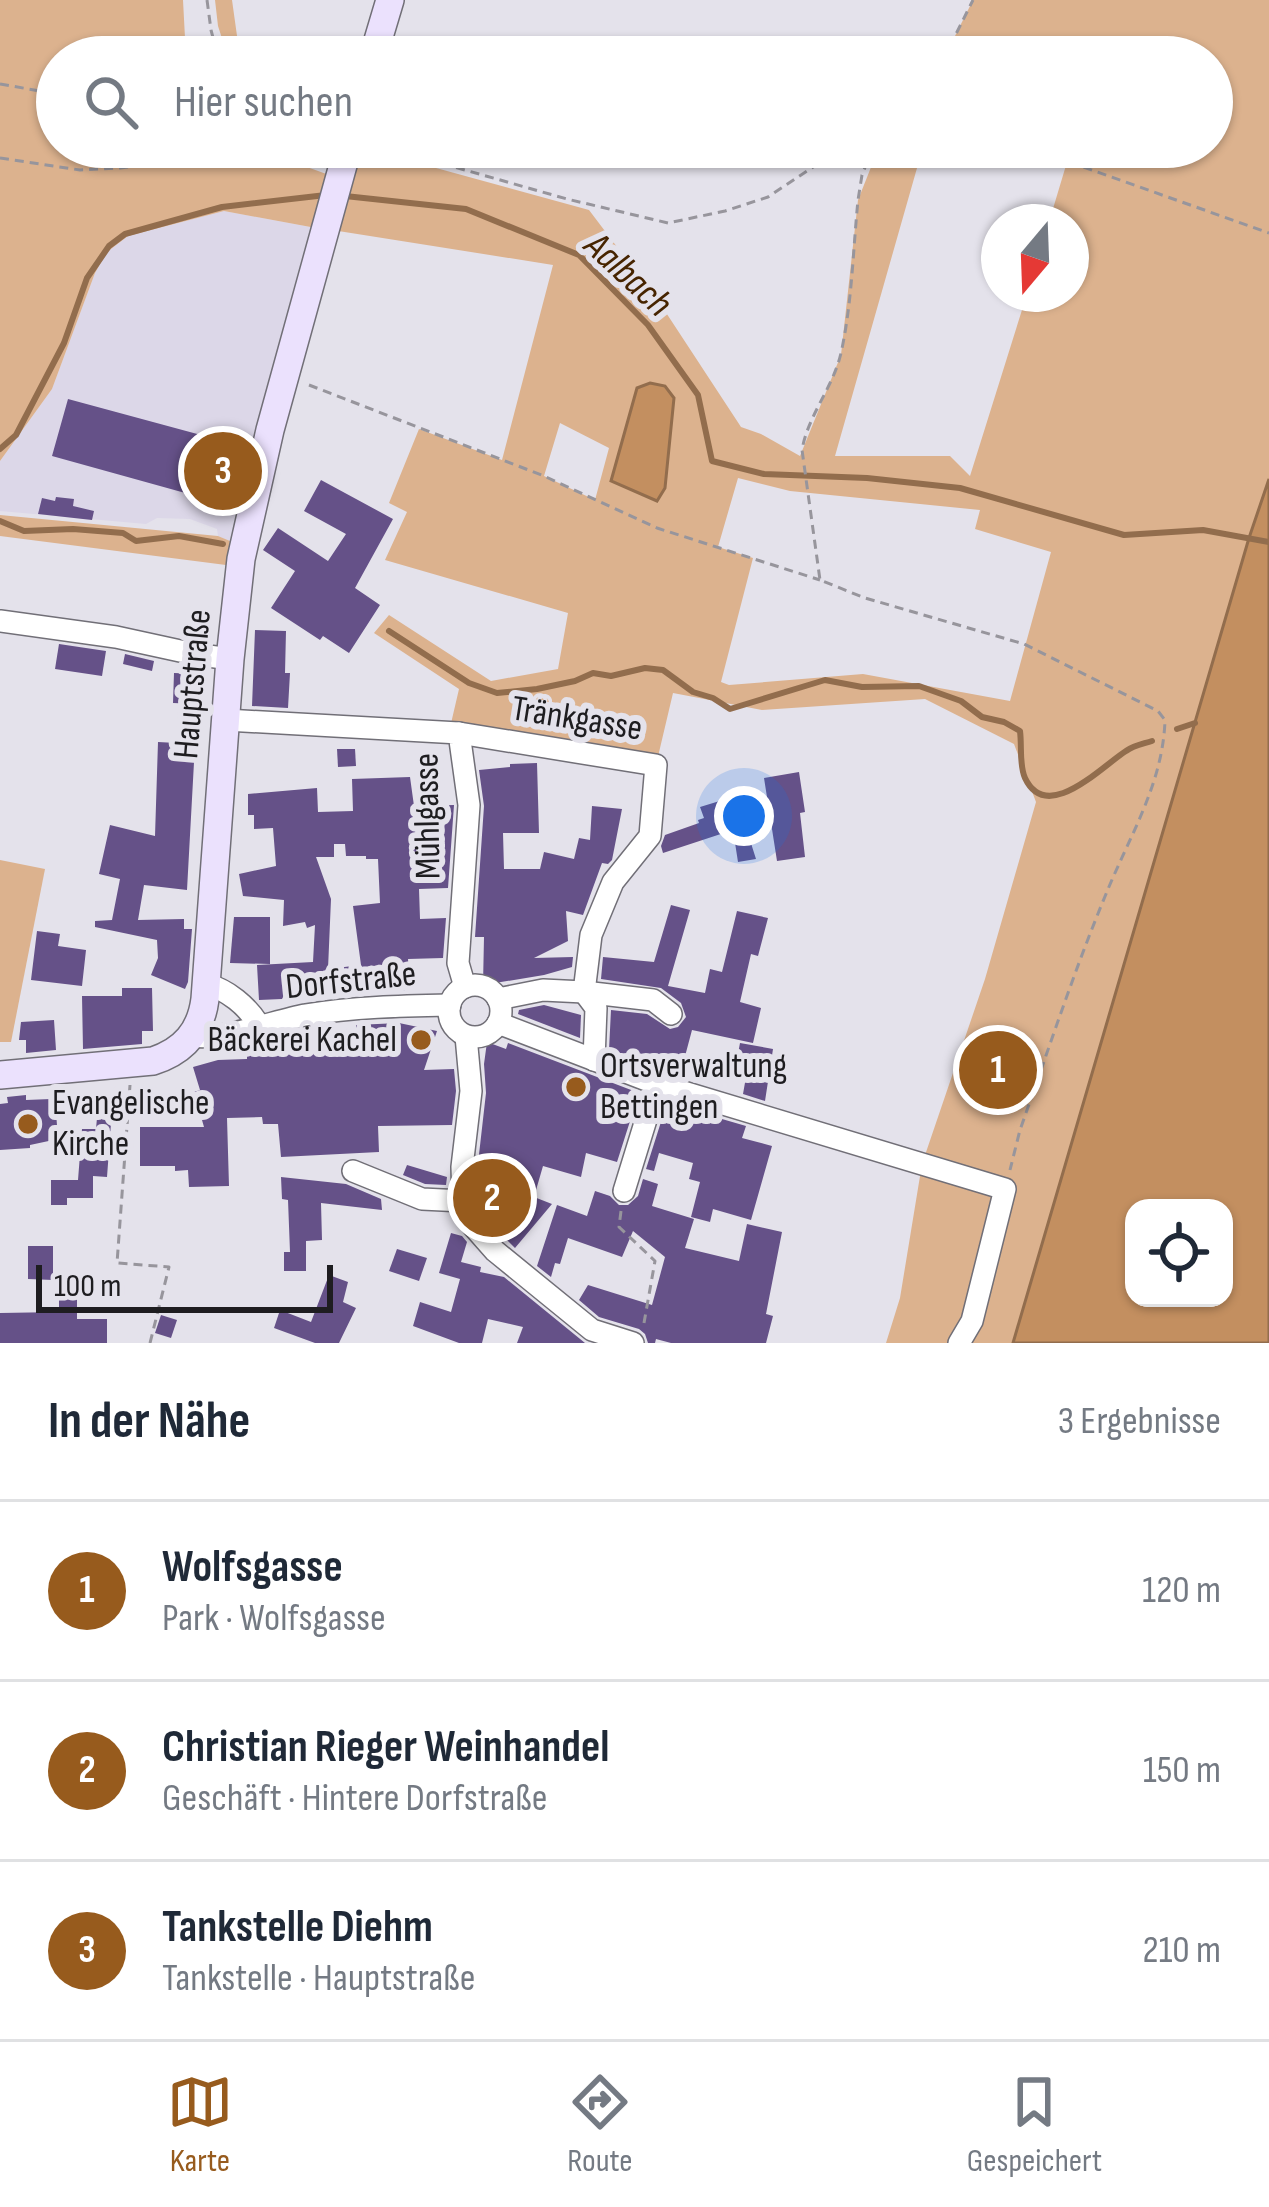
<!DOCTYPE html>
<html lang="de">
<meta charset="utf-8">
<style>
:root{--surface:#fff;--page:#f2f2f3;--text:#1f2937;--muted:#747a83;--line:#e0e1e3;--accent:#975b1d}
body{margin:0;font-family:"Sofia Sans Condensed",sans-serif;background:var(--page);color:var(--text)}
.controls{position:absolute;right:36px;bottom:36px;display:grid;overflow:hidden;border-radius:24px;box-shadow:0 3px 9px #0004}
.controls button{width:108px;height:108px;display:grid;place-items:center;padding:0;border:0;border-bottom:3px solid var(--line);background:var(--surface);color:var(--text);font:60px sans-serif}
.compass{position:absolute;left:981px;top:204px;width:108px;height:108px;border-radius:50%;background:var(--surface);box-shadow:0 3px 9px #0004;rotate:199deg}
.scale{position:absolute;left:36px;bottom:30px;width:297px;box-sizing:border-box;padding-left:12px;border:6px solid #1e1d20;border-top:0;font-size:33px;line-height:42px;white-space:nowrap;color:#1e1d20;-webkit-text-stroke:9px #e4e2eb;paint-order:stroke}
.you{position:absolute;left:744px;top:816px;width:42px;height:42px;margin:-30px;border:9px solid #fff;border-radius:50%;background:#1a73e8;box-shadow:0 0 0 18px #1a73e833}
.badge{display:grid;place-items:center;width:78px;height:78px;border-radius:50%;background:var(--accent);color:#fff;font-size:39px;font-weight:700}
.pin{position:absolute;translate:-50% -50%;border:6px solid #fff;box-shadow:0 3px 12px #0006}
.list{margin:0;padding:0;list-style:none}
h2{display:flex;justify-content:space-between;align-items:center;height:156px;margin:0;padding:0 48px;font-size:51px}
h2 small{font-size:39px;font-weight:400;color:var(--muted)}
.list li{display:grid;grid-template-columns:78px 1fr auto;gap:36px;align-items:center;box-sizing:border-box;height:180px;padding:0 48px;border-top:3px solid var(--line)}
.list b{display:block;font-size:45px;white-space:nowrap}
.list p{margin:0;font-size:39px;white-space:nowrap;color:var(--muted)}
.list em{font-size:39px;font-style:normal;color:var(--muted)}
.icon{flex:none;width:66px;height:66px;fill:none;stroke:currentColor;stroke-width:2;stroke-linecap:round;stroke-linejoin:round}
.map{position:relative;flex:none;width:1269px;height:1343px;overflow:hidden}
.search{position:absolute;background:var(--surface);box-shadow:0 3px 9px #0004;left:36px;right:36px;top:36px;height:132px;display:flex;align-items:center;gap:30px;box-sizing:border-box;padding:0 42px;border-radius:66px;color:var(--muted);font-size:45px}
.sheet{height:696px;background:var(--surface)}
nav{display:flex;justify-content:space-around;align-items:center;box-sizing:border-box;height:168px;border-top:3px solid var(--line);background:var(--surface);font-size:33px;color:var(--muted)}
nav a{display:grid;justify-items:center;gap:6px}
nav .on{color:var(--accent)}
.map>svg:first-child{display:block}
</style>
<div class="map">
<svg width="1269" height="1343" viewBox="0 0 1269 1343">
<rect width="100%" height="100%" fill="#e4e2eb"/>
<!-- built -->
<path fill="#dcd7e8" d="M224,211l92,17 -86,313 -12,-5 -1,-7 -27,-10 -33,-1 -11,6 -146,-13v-50l52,-72 43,-116 12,-21 21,-16z"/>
<!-- green -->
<g fill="#dcb28e" fill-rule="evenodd">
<path d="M0,0h183l3,57h-129v90h194l81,29 -16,52 -92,-17 -96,25 -21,16 -12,21 -43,116 -52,72z"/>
<path d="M215,0h17l6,43 6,14h-16l-10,-31z"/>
<path d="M973,0h296v479l-20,59 -236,805h-127l14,-45 22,-134 63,-185 51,-177 -22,-58 -89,-45 -163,11 -89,-17 -17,72 -207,-33 10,-43 -85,-56 15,-18 102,66 67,-12 10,-56 -183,-53 22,-48 -18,-9 30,-74 83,31 51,-195 -221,-35 23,-72 7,-5 12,-2 215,59 72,95 80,122 20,7 39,22 41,-101 17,-155 21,-53h44l-88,309h115l20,20 57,-182h44v-72h-22l18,-60 -40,-15h185v-90h-273l12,-13zM560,423l49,25 -14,52 -51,-24zM738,478l52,13 190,19 -5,19 76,23 -41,149 -147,-27 -134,11 -8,-3 32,-124 -35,-11z"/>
<path d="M0,515l218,21 12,5 -4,24 -226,-29z"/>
<path d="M0,860l45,9 -34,173h-11z"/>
</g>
<!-- water -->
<g fill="#c38f60" stroke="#926d4d" stroke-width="3" fill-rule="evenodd">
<path d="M650,383l15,3 9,12 -9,90 -8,13 -46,-20 26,-93z"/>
<path d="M1269,479v864h-256l236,-805zM1134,1208h90v90h-90z"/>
</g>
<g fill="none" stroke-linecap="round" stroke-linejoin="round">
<!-- stream -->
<g stroke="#926d4d" stroke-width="6">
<path d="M345,196l121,13 113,46 69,70 50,70 14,66 52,13 103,4 93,10 164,47 79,-5 66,12"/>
<path d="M0,449l16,-14 48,-92 23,-65 22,-32 16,-12 97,-27 104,-12"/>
<path d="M0,521l24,10 49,-2 50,4 13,8 43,-5 44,8"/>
<path d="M389,631l80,52 28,10 40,-4 38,-8 18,-8 18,3 34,-8 18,2 30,22 20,6 17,11 95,-29 37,7 57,-1 42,15 21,16 22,5 16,9c2,15 -1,34 5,47 22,47 77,-12 101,-27 8,-6 17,-7 26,-10"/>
<path d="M1177,729l18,-6"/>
</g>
</g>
<!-- building -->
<g fill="#655188" fill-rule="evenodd">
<path d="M68,399l144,39 -4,15 21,5 -11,19 -15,-4 -7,23 -144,-40z"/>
<path d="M321,480l72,39 -38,69 25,17 -31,48 -26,-17 -3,4 -49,-32 24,-37 -32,-21 15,-22 50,33 18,-27 -42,-23z"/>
<path d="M56,497l18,2 -1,7 21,5 -2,9 -54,-6 4,-16 13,3z"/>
<path d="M255,630l31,1 -1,42h5l-2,35 -36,-2z"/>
<path d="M59,644l47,7 -4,25 -47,-7z"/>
<path d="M125,654l29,7 -2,10 -29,-7z"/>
<path d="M174,673l27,1 -1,6h6l-1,17h-7v7l-25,-1z"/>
<path d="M158,742l37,2 -8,146 -43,-5 -6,35 46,-1v10h8l-4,53 -3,7 -34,-14 7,-17 -1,-18 -62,-13v-6l17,-1 8,-41 -21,-5 11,-49 45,11z"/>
<path d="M337,749h18l1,17 -18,1z"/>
<path d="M537,763l2,70h-36l1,36h36l4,-17 30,7 5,-21 11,2 2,-34 30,3 -10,51 -4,4 -6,-1 -19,52 -17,-4 2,30 -34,17 39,-1 -1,10 -28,8 -61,10 1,-48h-9l9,-131 -5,-36 31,-3v-3z"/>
<path d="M799,772l6,40 -5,1 5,44 -28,4 -13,-83z"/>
<path d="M410,777l4,29 40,-1 -6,83 -29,1 1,30 26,-1 -3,40 -35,1 2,31 -22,1v-5l-60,7h-43l-3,6 -23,1 -2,-35 56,-3 2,-37 -8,3 -2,-6 -22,4 1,-26 -41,-4 -4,-22 37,-8 -3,-38 -19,1v-14h-6v-21l69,-6 1,24 35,-1 -1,-32zM334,844h11l1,12h20v3h12l2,44 -27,3 8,59 -33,4 3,-70 -15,-42h18z"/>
<path d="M736,796l20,63 -18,3 -5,-32 -70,23 -2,-7 4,-11 34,-12 -1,-3 6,-2 -4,-11z"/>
<path d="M671,905l19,5 -22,76 37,7 5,-24 12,3 15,-61 31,7 -10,38 -7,-2 -11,48 21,6 -8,35 -61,-13 -8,30 23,6 -5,16 -93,-32 2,-40 36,4 23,15 8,-2 8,-10 -5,-14 -20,-15 -60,-9 2,-22 51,5z"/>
<path d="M234,917h36v47l-40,-1z"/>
<path d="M37,931l23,3 -2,12 28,4 -4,36 -51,-6z"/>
<path d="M122,988h30l1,43h-11v13l-59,5 -1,-53h40z"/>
<path d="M544,1005l37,10 -1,23 -62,-24 1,-4z"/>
<path d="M54,1020l2,30 -30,3v-13h-7l2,-18z"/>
<path d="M399,1023l38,8 -13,39 30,-1 2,22 -4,34 -74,1 1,26 -98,5 -3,-33h-15l-1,-7 -35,1 2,68 -40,1 -1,-17 -13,1v-5h-35v-39h64l-10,-35 6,-2 -7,-23 25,-7 29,-1v-7l35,-2 -1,-10 75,-12v-3z"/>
<path d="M487,1042l19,7 2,-6 131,50 -22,69 -31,-9 -5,24 -38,-11 -9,31 18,7 -37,44 -17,-17 13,-17 -31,-11 -2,-5 8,-23 -9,-3 9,-79 -2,-29z"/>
<path d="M740,1043l33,6 -8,52 -22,-7 3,-17 -12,-2z"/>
<path d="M26,1095v5l25,-1 1,11 4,2 2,27 -28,6v3l-30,2v-46l8,-1 -1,-6z"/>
<path d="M99,1095l14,1 -6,81 -14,-1v22h-26v7h-16v-25h27l4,-51h14z"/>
<path d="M667,1103l79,23 -4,12 30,8 -21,74 -38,-11 -3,13 -19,-5 9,-35 -11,-3 4,-16 -34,-10 -5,18 -8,-2z"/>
<path d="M407,1165l40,12 -1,8 -21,-1 -22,-9z"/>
<path d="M281,1177l65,7 35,15 1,11 -61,-7 1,37 -16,1v30h-22v-19h6l-2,-52 -6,-1z"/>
<path d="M643,1179l15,5 -6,22 42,13 -9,29 54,13 8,-37 35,8 -16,82 7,2 -7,27h-95l-15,-4 -1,4h-7l-3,-9 -6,-5 -40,-12 -20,-17 9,-15 64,20 13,-48 -32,-26 -11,26 -54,-19 -8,26 -5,-1 -4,14 -14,-11 20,-61 30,11 8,-25 15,5 9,9h9l10,-9z"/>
<path d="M451,1233l11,3 5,6 -6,20 20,5 -1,5 24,5 81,66h-68l6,-16 -35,-8 -6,24h-23l-46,-17 7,-24 31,10 9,-33 -21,-6z"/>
<path d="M28,1246h25v34l-25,-1z"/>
<path d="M397,1249l30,9 -8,23 -30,-10z"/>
<path d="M329,1275l19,7 -5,20 13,6 -17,35h-24l-41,-15 6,-18 31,12z"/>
<path d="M59,1289h18v30h30v24h-107v-30l59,-1z"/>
<path d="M161,1315l16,5 -6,18 -16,-5z"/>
</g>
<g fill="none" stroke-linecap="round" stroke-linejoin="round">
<defs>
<g id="street">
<path d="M0,621l116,16 78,17 36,5"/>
<path d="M226,720l233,13 10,72 -11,158 7,24"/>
<path d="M459,733l197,32 -6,71 -37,46 -22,53 -7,57 -41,-2 -45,9"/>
<path d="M206,984c22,6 41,22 53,41"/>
<circle cx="475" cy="1011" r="26"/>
<path d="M498,1023l159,61 348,105 -33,132 -13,22"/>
<path d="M192,1036c29,5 82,-15 113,-21 49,-8 95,-9 145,-10"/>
<path d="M466,1036l5,55 -9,76 1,34 10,25 22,25 97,79 41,13"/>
<path d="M594,1060l2,-52 -12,-16 69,8 18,14"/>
<path d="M353,1171l69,28 41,2"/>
<path d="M624,1191l33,-107"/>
</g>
<g id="secondary">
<path d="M373,57l17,-57"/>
<path d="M0,1075l153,-14c31,-10 48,-30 52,-62l25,-340 11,-100 29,-129 78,-283"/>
</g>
</defs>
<!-- street casing -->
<use href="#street" stroke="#716f77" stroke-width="24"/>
<!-- secondary casing -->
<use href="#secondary" stroke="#716f77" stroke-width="30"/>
<!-- path -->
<g stroke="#97959c" stroke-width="3" stroke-dasharray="9 6" stroke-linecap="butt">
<path d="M207,0l4,30 7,27"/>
<path d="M939,57l12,-13 22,-44"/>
<path d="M0,84l57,10"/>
<path d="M251,147c9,6 23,5 32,0"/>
<path d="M293,147l26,11"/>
<path d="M384,147l183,52 101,24 57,-12 43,-14 75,-50"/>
<path d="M873,147l-11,28 -4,25c-5,50 -6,104 -17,153 -8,35 -33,62 -39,97l18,130 45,18 159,46 134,67 7,9c-2,64 -36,117 -59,174 -32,77 -58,157 -86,236l-10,40"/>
<path d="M1027,147l242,86"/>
<path d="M0,158l80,12 40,-2 137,-17"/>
<path d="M309,385l235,91 113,52 163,52"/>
<path d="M130,1085l-13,178 52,4 -19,76"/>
<path d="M621,1211l-2,16 36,34 -11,62"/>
</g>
<!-- street -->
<use href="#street" stroke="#fff" stroke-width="21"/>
<!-- secondary -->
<use href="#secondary" stroke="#ebe1fd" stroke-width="27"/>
</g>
<!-- markers -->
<g fill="#975b1d" stroke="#e4e2eb" stroke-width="4.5">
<circle cx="421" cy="1040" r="12"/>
<circle cx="576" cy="1087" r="12"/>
<circle cx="28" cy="1124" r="12"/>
</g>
<g text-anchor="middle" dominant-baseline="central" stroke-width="12" stroke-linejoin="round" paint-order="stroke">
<!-- street labels -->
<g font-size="36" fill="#1e1d20" stroke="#e4e2eb">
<text transform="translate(193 684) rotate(-85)">Hauptstraße</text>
<text transform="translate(577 719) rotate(9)">Tränkgasse</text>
<text transform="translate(428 816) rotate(-91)">Mühlgasse</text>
<text transform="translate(351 981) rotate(-6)">Dorfstraße</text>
</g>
<!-- poi labels -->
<g font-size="36" fill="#1e1d20" stroke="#e4e2eb" text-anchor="start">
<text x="397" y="1040" text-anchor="end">Bäckerei Kachel</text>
<text x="600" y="1066">Ortsverwaltung<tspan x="600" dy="41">Bettingen</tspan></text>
<text x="52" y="1103">Evangelische<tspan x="52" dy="41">Kirche</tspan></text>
</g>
<!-- water labels -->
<g font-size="39" font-style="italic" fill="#462400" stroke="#e4e2eb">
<text transform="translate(628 275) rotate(43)">Aalbach</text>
</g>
</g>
</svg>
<div class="controls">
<button><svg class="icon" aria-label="locate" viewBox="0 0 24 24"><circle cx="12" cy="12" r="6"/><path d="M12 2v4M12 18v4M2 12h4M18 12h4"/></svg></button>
</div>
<svg class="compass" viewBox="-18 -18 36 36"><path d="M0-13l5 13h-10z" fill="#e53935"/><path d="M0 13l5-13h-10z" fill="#747a83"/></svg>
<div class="scale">100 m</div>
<div class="you"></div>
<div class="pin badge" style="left:998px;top:1070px">1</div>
<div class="pin badge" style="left:492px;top:1198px">2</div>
<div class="pin badge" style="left:223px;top:471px">3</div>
<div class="search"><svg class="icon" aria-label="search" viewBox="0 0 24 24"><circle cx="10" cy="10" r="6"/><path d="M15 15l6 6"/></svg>Hier suchen</div>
</div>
<section class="sheet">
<h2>In der Nähe<small>3 Ergebnisse</small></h2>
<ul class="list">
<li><span class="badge">1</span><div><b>Wolfsgasse</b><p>Park · Wolfsgasse</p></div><em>120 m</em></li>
<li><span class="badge">2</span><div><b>Christian Rieger Weinhandel</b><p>Geschäft · Hintere Dorfstraße</p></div><em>150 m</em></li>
<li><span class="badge">3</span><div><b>Tankstelle Diehm</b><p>Tankstelle · Hauptstraße</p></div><em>210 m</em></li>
</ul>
</section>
<nav>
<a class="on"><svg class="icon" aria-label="map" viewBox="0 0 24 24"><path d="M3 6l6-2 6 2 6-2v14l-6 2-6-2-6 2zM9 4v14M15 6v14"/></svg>Karte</a>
<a><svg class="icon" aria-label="directions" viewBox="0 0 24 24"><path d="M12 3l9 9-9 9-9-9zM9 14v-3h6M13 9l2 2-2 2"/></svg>Route</a>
<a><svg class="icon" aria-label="saved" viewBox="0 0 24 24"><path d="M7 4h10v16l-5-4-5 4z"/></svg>Gespeichert</a>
</nav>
